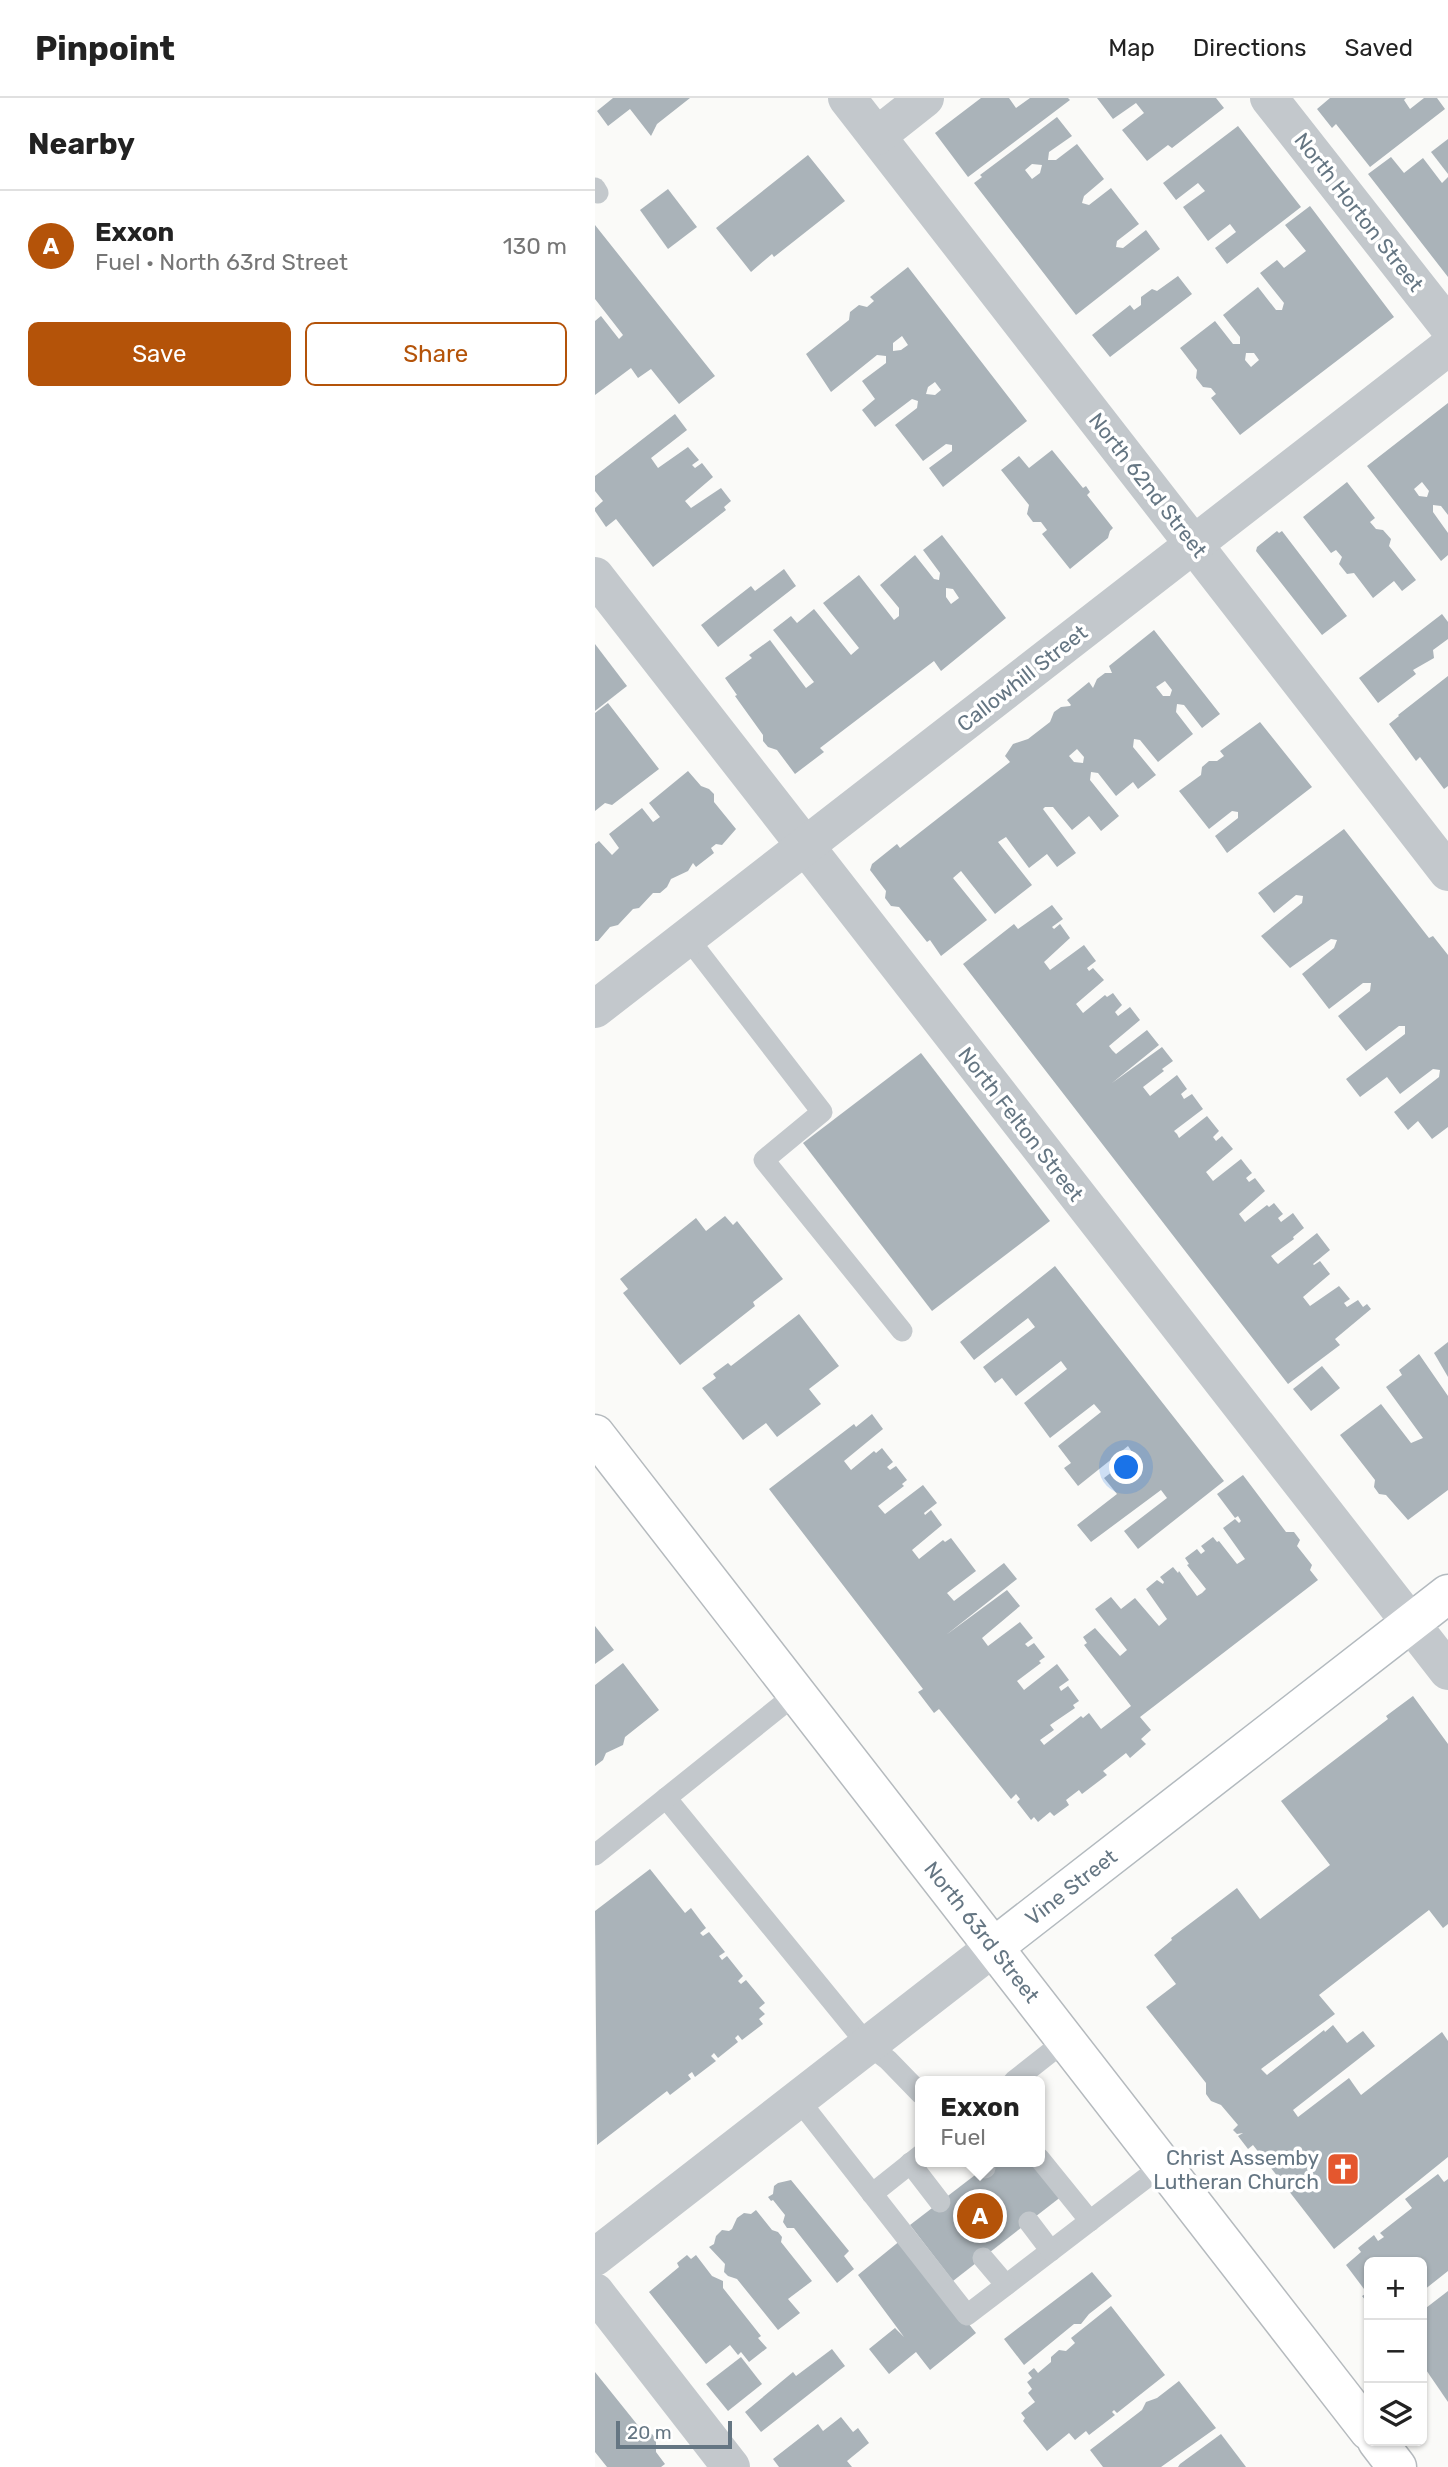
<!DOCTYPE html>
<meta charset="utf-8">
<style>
:root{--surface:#fff;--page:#f6f6f6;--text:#222;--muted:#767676;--line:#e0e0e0;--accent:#b45309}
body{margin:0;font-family:Rubik,sans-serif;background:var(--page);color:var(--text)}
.controls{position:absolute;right:21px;bottom:21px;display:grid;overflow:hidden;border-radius:10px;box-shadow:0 2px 5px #0004}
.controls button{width:63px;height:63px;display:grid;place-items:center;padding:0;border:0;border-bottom:2px solid var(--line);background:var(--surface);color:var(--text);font:35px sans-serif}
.scale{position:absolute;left:21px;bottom:18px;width:116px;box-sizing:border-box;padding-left:7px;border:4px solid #657683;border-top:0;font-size:19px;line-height:24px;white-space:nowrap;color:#657683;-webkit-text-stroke:5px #fff;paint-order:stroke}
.you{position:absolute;left:532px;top:1370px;width:24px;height:24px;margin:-18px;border:5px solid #fff;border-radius:50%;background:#1a73e8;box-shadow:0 0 0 10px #1a73e833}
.badge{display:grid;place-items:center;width:46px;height:46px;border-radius:50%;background:var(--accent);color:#fff;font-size:23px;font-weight:700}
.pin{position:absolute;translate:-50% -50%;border:4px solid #fff;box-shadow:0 2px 7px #0006}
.popup{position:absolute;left:320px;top:1978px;width:130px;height:91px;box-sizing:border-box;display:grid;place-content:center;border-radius:10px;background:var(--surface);filter:drop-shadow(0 2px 5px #0005);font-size:23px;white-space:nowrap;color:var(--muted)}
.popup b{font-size:26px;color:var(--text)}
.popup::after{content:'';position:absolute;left:50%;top:100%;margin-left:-14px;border:14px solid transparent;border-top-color:var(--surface)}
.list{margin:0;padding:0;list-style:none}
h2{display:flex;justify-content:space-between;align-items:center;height:91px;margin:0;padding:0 28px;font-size:30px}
h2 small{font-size:23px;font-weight:400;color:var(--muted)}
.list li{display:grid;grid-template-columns:46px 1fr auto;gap:21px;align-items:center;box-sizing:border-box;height:112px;padding:0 28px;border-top:2px solid var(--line)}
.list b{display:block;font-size:26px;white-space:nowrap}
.list p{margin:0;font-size:23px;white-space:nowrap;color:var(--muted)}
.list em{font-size:23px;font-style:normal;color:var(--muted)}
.actions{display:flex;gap:14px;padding:21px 28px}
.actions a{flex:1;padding:16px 0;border:2px solid var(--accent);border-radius:10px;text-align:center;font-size:24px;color:var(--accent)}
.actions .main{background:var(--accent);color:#fff}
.icon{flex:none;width:38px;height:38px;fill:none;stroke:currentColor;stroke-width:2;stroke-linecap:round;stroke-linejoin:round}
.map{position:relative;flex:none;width:853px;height:2369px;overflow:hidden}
header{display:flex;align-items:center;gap:42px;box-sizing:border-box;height:98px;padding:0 35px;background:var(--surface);border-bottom:2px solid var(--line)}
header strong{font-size:33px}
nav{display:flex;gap:38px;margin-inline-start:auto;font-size:24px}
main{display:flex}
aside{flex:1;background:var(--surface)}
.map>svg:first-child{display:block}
</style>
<header>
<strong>Pinpoint</strong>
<nav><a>Map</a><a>Directions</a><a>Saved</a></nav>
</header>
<main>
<aside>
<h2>Nearby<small></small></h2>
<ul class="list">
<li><span class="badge">A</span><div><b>Exxon</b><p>Fuel · North 63rd Street</p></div><em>130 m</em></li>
</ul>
<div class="actions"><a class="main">Save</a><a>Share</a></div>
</aside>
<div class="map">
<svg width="853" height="2369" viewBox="0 0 853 2369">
<rect width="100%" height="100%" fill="#fafaf8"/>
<!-- building -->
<g fill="#aab3b9" fill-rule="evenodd">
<path d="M18,0h77l-33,26 -6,12 -21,-27 -22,17 -11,-15z"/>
<path d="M386,0h28l7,10 14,-10h38l2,2 -102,77 -33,-44z"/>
<path d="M502,0h119l8,10 -52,40 -4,-3 -21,16 -25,-31 22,-17 -8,-10 -23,16z"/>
<path d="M735,0h76l-2,2 6,9 14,-11h13l8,11 -75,58 -34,-43 -4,4 -15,-19z"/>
<path d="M462,19l15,19 -23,16 -1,8h8l21,-16 27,35 -20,17 -2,7 7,2 22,-17 28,36 -22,17 -1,6 7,1 23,-18 14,19 -84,66 -102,-132 8,-6 -2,-2zM437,66l10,1 -2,8 -8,6 -7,-9z"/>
<path d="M643,28l63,81 -74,57 -12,-16 21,-16 -6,-8 -22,17 -25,-34 22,-16 -7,-8 -22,17 -13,-17z"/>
<path d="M853,41v35l-17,-22z"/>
<path d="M213,57l37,46 -71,56 -2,-3 -21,18 -35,-44z"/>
<path d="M796,59l13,16 19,-15 19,25 6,-6v100l-80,-103z"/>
<path d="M73,91l29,38 -29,22 -28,-39z"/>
<path d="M715,108l84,111 -154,118 -29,-37 5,-4 -5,-6 -8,-1 -7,-9 1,-8 -17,-22 35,-27 18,23h7v-7l-17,-22 35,-28 18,23h6l2,-7 -24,-30 17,-13 7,8 22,-17 -21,-26zM651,255h8l5,7 -8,7 -6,-7z"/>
<path d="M0,127l120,151 -36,28 -28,-35 -13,9 -7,-10 -36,27v-74l6,-5 18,23 4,-4 -28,-36z"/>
<path d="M313,169l119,154 -84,66 -14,-19 23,-17v-6l-6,-1 -23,17 -28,-36 22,-17 1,-7 -6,-2 -37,28 -13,-17 13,-11 -13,-18 24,-18v-7l-9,-1 -46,37 -25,-38 43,-34 1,-8 9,-7 8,2 7,-6 -4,-4zM307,238l6,9 -7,5 -8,1v-8zM340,284l6,8 -6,5 -9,-1 2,-7z"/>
<path d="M583,178l14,18 -82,63 -18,-22 38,-30 4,5 7,-5v-8l11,-8 5,2z"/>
<path d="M853,305v112l-7,-9 -8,-1v7l15,21v22l-7,6 -74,-95zM827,384l7,9 -2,6 -8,-1 -5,-7z"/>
<path d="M80,316l12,16 -36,28 7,10 30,-21 11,13 -7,5 3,3 7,-5 11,14 -28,24 6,7 30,-20 10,13 -7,6 2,3 -73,57 -37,-48 -10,8 -11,-16v-3l8,-7 -8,-10v-15z"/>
<path d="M457,352l31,38 3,-2 4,6 -3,3 26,33 -3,3 -2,7 -38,31 -28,-35 5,-4 -6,-8h-8l-6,-8 2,-9 -28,-35 18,-14 10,12z"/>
<path d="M752,384l28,36 -5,4 6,7 7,1 8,9 -2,7 27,34 -14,11 -8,-10 -21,17 -19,-25 -7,1 -8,-10 3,-7 -6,-7 -5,3 -28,-36z"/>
<path d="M682,433l2,2 3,-2 65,85 -25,19 -66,-84 1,-4z"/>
<path d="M347,437l64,83 -65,53 -7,-10 -114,87 4,4 -29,22 -18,-24 -9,-3 -5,-6v-6l-28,-39 2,-1 -12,-17 27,-20 -3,-3 21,-15 36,48 8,-6 -41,-52 18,-14 6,7 17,-14 37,46 8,-7 -36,-45 36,-28 35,45 5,-4v-8l-19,-23 35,-30 19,24 5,1 1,-7 -17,-23zM351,490l7,1 6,9 -8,6 -5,-7z"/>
<path d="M189,471l12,17 -78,61 -17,-22 50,-39 4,5z"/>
<path d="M847,516l6,8v17l-15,11 1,8 -21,12 3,4 -38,29 -19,-25z"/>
<path d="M559,532l66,84 -18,14 -18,-23 -7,-1 -1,8 17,22 -35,28 -18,-22 -6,-1 -1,8 23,28 -18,14 -5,-7 -17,14 -18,-23 -7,-1 -1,8 29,36 -18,15 -12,-15 -17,14 -19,-23h-8l-2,2 33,44 -19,14 -10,-13 -18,14 -23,-31 -8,5 34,43 -37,29 -34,-43 -8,7 34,42 -46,36 -11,-16 -3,2 -28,-35 -8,-1 -6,-8 1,-7 -16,-21 2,-6 25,-20 3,4 110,-86 -5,-6 8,-12 15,-5 22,-17 4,-10 7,-5 9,-1 1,-1 -4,-5 22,-18 4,6 4,-9 8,-6h7l-3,-7zM570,583l7,9 -2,6h-7l-7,-9zM482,651l7,8 -1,6 -9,-1 -5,-6z"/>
<path d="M0,546l32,42 -32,25z"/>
<path d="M853,578v110l-4,3 -24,-32 -4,4 -27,-37 10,-8 -1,-1z"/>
<path d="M13,605l51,66 -47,36 -7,-2 -10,8v-98z"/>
<path d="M665,624l52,65 -85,66 -12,-17 23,-18v-6l-6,-1 -23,18 -30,-38 22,-16 1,-8 7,-6h8l7,-5 -4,-5z"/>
<path d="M93,673l13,15 8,3 5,5v8l22,27 -14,16 -6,-1 -5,4 3,5 -18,14 -3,-4 -5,8 -17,8 -4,8 -7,6h-7l-14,15 -6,1 -15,16 -8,2 -12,14h-3v-97l4,-3 13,14 7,-7 -10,-14 33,-26 11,14 7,-5 -11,-14z"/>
<path d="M749,731l85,109 4,-2 15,19v172l-16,12 -14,-18 -10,9 -14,-18 45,-35 1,-7 -7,-1 -33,25 -13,-17 -27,20 -14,-18 59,-45v-8h-6l-33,25 -28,-35 32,-25 1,-8h-8l-34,26 -27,-35 32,-26 3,-8 -6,-1 -41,29 -29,-32 41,-33 1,-7 -7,-1 -22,18 -16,-20z"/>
<path d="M457,807l11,14 -11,8 2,2 6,-5 10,14 -26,24 6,8 34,-25 12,16 -9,7 2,3 4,-3 11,12 -28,24 7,9 22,-18 2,2 6,-4 9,12 -7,7 3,4 12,-9 10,13 -31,26 3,4 4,4 31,-24 12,15 -47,38 50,-36 11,14 -11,8 2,2 -21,16 7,9 27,-21 10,14 -6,5 3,5 8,-5 11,15 -29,22 3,3 2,4 28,-22 12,15 -6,6 3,4 6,-5 11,13 -27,23 7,9 28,-22 11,14 -6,5 3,4 6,-4 10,13 -26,23 6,8 22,-17 2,2 5,-4 9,11 -5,4 3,4 12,-9 11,15 -11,9 1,2 -23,17 4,5 3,3 39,-31 13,17 -17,14 1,1 6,-4 10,13 -27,23 7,9 29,-20 11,13 -6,4 3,4 11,-7 5,7 4,-3 4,5 -36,30 5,6 -52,39 -325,-420 51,-40 4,5z"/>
<path d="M326,955l129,168 -118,90 -129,-168z"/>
<path d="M130,1118l8,9 4,-4 46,58 -30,23 2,4 -75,59 -57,-72 5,-4 -8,-10 76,-61 10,13z"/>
<path d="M460,1168l169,215 -86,68 -14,-18 43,-33 -6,-8 -70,52 -14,-17 40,-31 -13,-16 30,-23 -6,-9 -50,40 -14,-18 7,-5 -13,-17 43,-34 -7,-8 -44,34 -26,-35 43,-34 -6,-8 -45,35 -14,-18 -7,5 -12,-16 52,-40 -7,-9 -54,42 -14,-18z"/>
<path d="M204,1216l40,52 -30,23 12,15 -44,33 -11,-14 -23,17 -41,-52 14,-10 -3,-4 15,-11 3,3z"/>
<path d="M853,1244v35l-14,-24z"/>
<path d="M824,1256l29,42v94l-40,30 -22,-25 -7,-1 -5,-7 1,-7 -35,-45 41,-31 30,39 12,-5 -37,-51 16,-12 -3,-5z"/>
<path d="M727,1268l18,22 -29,23 -18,-22z"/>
<path d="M277,1316l11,15 -39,32 7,9 23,-19 2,2 6,-5 11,14 -6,5 3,3 6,-4 11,14 -5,4 2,2 -26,20 7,8 38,-29 14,18 -13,10 1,2 6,-5 11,15 -30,25 7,9 24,-19 2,2 6,-4 25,33 -29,22 7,8 50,-38 13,16 -71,56 61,-45 13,16 -38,32 6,8 32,-24 13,16 -8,6 3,3 6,-4 11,14 -6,4 2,2 -24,18 7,9 33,-26 12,16 -10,7 2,4 7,-5 11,15 -6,4 2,3 -25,17 4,5 -14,10 4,5 37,-29 2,2 6,-5 12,16 30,-23 -47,-61 3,-2 -4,-6 12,-9 25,28 7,-6 -32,-41 16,-12 10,12 14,-11 24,28 8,-7 -21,-30 11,-9 6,4 1,-2 -4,-5 13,-10 5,6 1,-2 18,25 5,-3 4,-4 -19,-24 2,-1 -4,-6 12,-9 4,5 4,-3 -4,-5 12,-9 4,5 2,-1 18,23 8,-5 -22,-31 12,-9 4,4 2,-2 -3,-5 -3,2 -18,-24 26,-19 43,57h8l6,8 -3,6 15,19 -2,5 8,10 -178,137 11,13 -10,9 5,5 -16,14 -4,-5 -23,18 4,4 -25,19 -3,-4 -13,10 3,5 -15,11 -4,-4 -12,10 -4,-5 -3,3 -14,-18 3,-3 -4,-5 -5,5 -72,-90 -5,4 -16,-21 5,-3 -154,-200 85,-65 2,3z"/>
<path d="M0,1528l19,24 -19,14z"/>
<path d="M28,1565l36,47 -34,27 -2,8 -17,8 -3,7 -8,6v-81z"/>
<path d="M818,1598l35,48v180l-5,4 -14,-18 -110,85 16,19 -74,55 6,6 57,-45 1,2 8,-7 14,18 16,-12 12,15 -82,64 5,7 51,-39 12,17 81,-63 6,9v116l-114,92 -81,-104 -5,4 -10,-13 5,-3 -6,1 -4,-4 5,-5 -17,-20 -10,-4 -5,-7v-11l-60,-76 30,-23 -22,-29 18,-15 -1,-2 66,-50 23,31 70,-54 -49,-64 107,-82 -2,-3z"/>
<path d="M55,1771l35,44 6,-5 15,20 -6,5 3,3 6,-4 16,20 -6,4 3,4 5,-4 16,20 -5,5 3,3 5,-4 19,23 -6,5 6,6 -6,5 4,5 -21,16 -4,-5 -3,3 3,4 -20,16 -4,-5 -3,3 5,5 -21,16 -3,-5 -4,3 3,4 -21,16 -3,-4 -70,54 -2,-234z"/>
<path d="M397,2064h43l27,34 -109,85 -43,-56z"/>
<path d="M843,2076l6,8 4,-3v92l-24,19 -2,-3v-25h-53v43l-7,-9 5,-3 -21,-28 15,-13 -3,-4 16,-13 4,6 6,-4 -4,-4 32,-25 -7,-9z"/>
<path d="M196,2082l58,71 -5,5 10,13 -17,14 -43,-55h-7l-4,-6 2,-7 -12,-15 -2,1 -3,-4 5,-3 1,-8 4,-3z"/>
<path d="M161,2112l16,20 6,2 4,5 -1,5 31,39 -24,18 12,14 -22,17 -41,-51 -9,-3 -4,-4 1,-8 -16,-17 5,-3 2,-8 6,-6 7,1 3,-2 5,-11 7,-5 7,1z"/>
<path d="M306,2142l75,93 -46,37 -14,-18 -27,22 -20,-25 26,-21 9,9 -46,-62z"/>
<path d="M92,2157l4,4 5,-4 16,21 11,5v7l38,48 -3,2 9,10 -18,14 -8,-10 -3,3 -8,-10 -24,19 -57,-72 30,-25 -2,-4z"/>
<path d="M497,2174l20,24 -23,18 -8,10h-7l-50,41 -20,-26z"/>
<path d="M853,2193v111l-26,-38v-53z"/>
<path d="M516,2208l54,69 -48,38 -3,-3 -2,2 3,3 -26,20 -3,-4 -11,9 -6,-7 -22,18 -24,-30 2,-3 -4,-5 14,-11 -7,-9 4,-4 -5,-7 5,-4 -4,-5 6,-5 4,5 13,-11v-5l8,-7 7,1 9,-8 -4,-5z"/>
<path d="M237,2251l13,17 -84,66 -16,-20 48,-40 3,4z"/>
<path d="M146,2259l21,27 -34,27 -22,-27z"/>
<path d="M0,2274l49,61 8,1 4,5v13l9,12 -4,3h-54l-12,-15z"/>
<path d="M584,2283l37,47 -55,39h-58l-13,-17 52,-40 4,-8 11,-4z"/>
<path d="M246,2319l12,15 5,-4 11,15 -22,18 5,6h-73l-6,-8 45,-35 5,7z"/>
<path d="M626,2336l25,33h-68l2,-3z"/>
</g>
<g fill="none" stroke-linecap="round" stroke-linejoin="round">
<defs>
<path id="secondary" d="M399,1849l454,-353"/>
<g id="primary">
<path d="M0,1336l774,997"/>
<path d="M782,2343l20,26"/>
</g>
</defs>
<!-- secondary casing -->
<use href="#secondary" stroke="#b3babf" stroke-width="41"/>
<!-- primary casing -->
<use href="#primary" stroke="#b5babe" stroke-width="41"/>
<!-- lane -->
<g stroke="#c3c8cc" stroke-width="21">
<path d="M0,90l3,5"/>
<path d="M92,839l135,175 -58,48 138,171"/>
<path d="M71,1700l201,246 21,16 33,34"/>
<path d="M0,1757l202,-162"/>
<path d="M419,1983l52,-41"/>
<path d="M203,2001l169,216 196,-150"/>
<path d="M444,2060l51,63"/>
<path d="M385,2064l5,6"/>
<path d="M315,2065l30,39"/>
<path d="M277,2096l49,-39"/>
<path d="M434,2124l22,29"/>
<path d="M388,2160l23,27"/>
</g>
<!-- street -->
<g stroke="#c3c8cc" stroke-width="38">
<path d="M252,0l601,774"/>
<path d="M674,0l179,228"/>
<path d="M282,38l48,-38"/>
<path d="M0,478l853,1095"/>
<path d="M0,911l853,-662"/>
<path d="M0,2159l399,-310"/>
<path d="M0,2194l136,175"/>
</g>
<!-- secondary -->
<use href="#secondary" stroke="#fff" stroke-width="38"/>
<!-- primary -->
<use href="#primary" stroke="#fff" stroke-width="38"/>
</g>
<!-- icons -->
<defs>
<symbol id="church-square" viewBox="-11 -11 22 22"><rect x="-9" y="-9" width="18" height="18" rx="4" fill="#e4572e" stroke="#fff"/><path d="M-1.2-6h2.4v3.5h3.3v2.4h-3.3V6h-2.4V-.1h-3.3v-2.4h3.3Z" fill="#fff"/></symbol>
</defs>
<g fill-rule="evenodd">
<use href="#church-square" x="729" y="2052" width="38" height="38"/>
</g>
<g text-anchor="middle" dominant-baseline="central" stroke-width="7" stroke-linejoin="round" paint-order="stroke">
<!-- street labels -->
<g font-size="21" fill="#657683" stroke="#fff">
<text transform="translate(764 114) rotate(52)">North Horton Street</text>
<text transform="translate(553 387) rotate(52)">North 62nd Street</text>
<text transform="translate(427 580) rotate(-38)">Callowhill Street</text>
<text transform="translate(426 1026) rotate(52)">North Felton Street</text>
<text transform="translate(476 1789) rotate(-38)">Vine Street</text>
<text transform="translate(387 1834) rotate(52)">North 63rd Street</text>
</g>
<!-- poi labels -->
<g font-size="21" fill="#657683" stroke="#fff" text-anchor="end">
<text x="724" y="2059">Christ Assemby<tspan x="724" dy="24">Lutheran Church</tspan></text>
</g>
</g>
</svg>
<div class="controls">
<button>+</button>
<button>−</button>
<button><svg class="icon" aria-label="layers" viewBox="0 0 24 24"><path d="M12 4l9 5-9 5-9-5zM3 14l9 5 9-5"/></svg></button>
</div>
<div class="scale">20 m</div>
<div class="you"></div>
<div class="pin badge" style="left:385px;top:2118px">A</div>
<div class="popup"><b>Exxon</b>Fuel</div>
</div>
</main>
